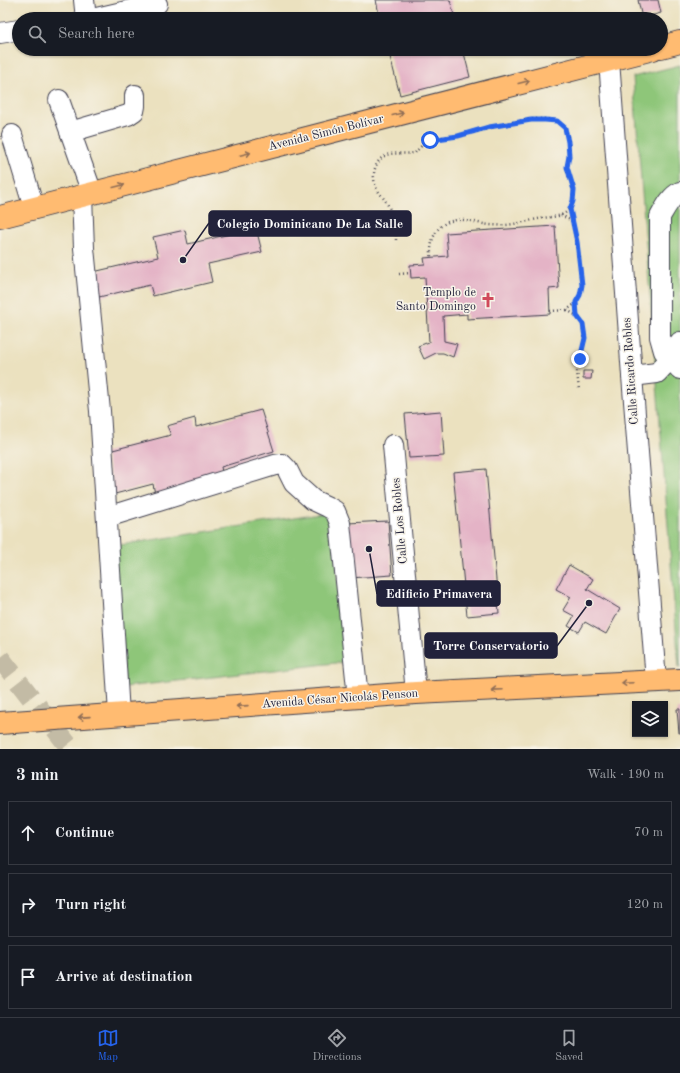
<!DOCTYPE html>
<meta charset="utf-8">
<style>
:root{--surface:#171b24;--page:#242831;--text:#f1f3f6;--muted:#9ea1a6;--line:#363941;--accent:#2563eb}
body{margin:0;font-family:"Old Standard TT",serif;background:var(--page);color:var(--text)}
.controls{position:absolute;right:12px;bottom:12px;display:grid;overflow:hidden;border-radius:0px;box-shadow:0 1px 3px #0004}
.controls button{width:36px;height:36px;display:grid;place-items:center;padding:0;border:0;border-bottom:1px solid var(--line);background:var(--surface);color:var(--text);font:20px sans-serif}
.stop{position:absolute;width:12px;height:12px;margin:-9px;border:3px solid #2563eb;border-radius:50%;background:#fff}
.stop.end{background:#2563eb;border-color:#fff;box-shadow:0 1px 4px #0008}
.list{margin:0;padding:0;list-style:none}
h2{display:flex;justify-content:space-between;align-items:center;height:52px;margin:0;padding:0 16px;font-size:17px}
h2 small{font-size:13px;font-weight:400;color:var(--muted)}
.list li{display:grid;grid-template-columns:26px 1fr auto;gap:12px;align-items:center;box-sizing:border-box;height:64px;margin:0 8px 8px;padding:0 8px;border:1px solid var(--line);border-radius:0px}
.list b{display:block;font-size:15px;white-space:nowrap}
.list em{font-size:13px;font-style:normal;color:var(--muted)}
.icon{flex:none;width:22px;height:22px;fill:none;stroke:currentColor;stroke-width:2;stroke-linecap:round;stroke-linejoin:round}
.map{position:relative;flex:none;width:680px;height:749px;overflow:hidden}
.search{position:absolute;background:var(--surface);box-shadow:0 1px 3px #0004;left:12px;right:12px;top:12px;height:44px;display:flex;align-items:center;gap:10px;box-sizing:border-box;padding:0 14px;border-radius:22px;color:var(--muted);font-size:15px}
.sheet{height:268px;background:var(--surface)}
nav{display:flex;justify-content:space-around;align-items:center;box-sizing:border-box;height:56px;border-top:1px solid var(--line);background:var(--surface);font-size:11px;color:var(--muted)}
nav a{display:grid;justify-items:center;gap:2px}
nav .on{color:var(--accent)}
.map>svg:first-child{display:block}
</style>
<div class="map">
<svg width="680" height="749" viewBox="0 0 680 749">
<rect width="100%" height="100%" fill="#f7f3e8"/>
<filter id="ink" filterUnits="userSpaceOnUse"><feTurbulence type="fractalNoise" baseFrequency=".025" numOctaves="2"/><feDisplacementMap in="SourceGraphic" scale="8" xChannelSelector="R" yChannelSelector="G"/><feConvolveMatrix kernelMatrix="1 2 1 2 8 2 1 2 1" color-interpolation-filters="sRGB"/></filter>
<filter id="wash" filterUnits="userSpaceOnUse"><feTurbulence type="fractalNoise" baseFrequency=".012" numOctaves="4" result="noise"/><feDisplacementMap in="SourceGraphic" scale="16" xChannelSelector="R" yChannelSelector="G"/><feGaussianBlur stdDeviation="0.9" result="paint"/><feColorMatrix in="noise" values="0 0 0 0 0 0 0 0 0 0 0 0 0 0 0 0 0 1.4 0 .05"/><feComposite in="paint" operator="in"/></filter>
<g filter="url(#wash)">
<rect width="100%" height="100%" fill="#ebe1bf"/>
<!-- green -->
<g fill="#8ec679" stroke="#58745a">
<path d="M680,65v602h-1l-46,-590z"/>
<path d="M333,512l11,150 -219,25 -12,-141z"/>
</g>
<g id="blocks">
<!-- building -->
<g fill="#e4b3c6">
<path d="M376,0h74l5,19h-75z"/>
<path d="M638,0h20l3,13 -19,5z"/>
<path d="M388,49h75l7,28 -70,18z"/>
<path d="M555,226l4,62 -10,1 1,25 -83,5v-5l-24,2 1,25 13,3 -4,13 -10,-4h-7l-12,6 -6,-13 11,-4 -4,-65 -14,1 -1,-13 15,-1 -1,-6 24,-2 -2,-23z"/>
<path d="M256,228l6,24 -54,12 4,18 -59,14 -3,-11 -51,12 -6,-25 65,-15 -5,-20 32,-7 3,14z"/>
<path d="M583,371h9l-1,8h-8z"/>
<path d="M261,410l13,41 -53,16 2,9 -68,18 -2,-10 -38,10 -10,-42 66,-17 -4,-9 28,-8 1,9z"/>
<path d="M441,411l3,45 -35,2 -4,-44z"/>
<path d="M486,469l13,144 -32,3 -14,-144z"/>
<path d="M388,521l4,54 -42,3 -3,-55z"/>
<path d="M569,565l24,14 -6,10 33,20 -14,25 -21,-12 -6,10 -11,-6 6,-10 -11,-6 8,-13 -15,-8z"/>
<path d="M677,709h3v24h-1z"/>
</g>
</g>
</g>
<g filter="url(#ink)">
<use href="#blocks" fill-opacity="0" stroke="#403f4f" stroke-width="1"/>
<g fill="none" stroke-linecap="round" stroke-linejoin="round">
<!-- minor-tunnel -->
<path stroke="#c3bba5" stroke-width="20" stroke-dasharray="20 10" stroke-linecap="butt" d="M0,658l71,91"/>
<defs>
<g id="minor">
<path d="M84,0l2,19"/>
<path d="M92,19l65,-15"/>
<path d="M0,33l19,-3"/>
<path d="M609,60l23,316 24,305"/>
<path d="M59,100l33,93"/>
<path d="M70,132l58,-17 6,-4 1,-5v-11"/>
<path d="M12,135l22,73"/>
<path d="M680,192c-9,4 -15,16 -20,25v120l4,14 16,18"/>
<path d="M82,196l2,52 16,163 19,303"/>
<path d="M632,376l25,-3 14,-15 9,-16"/>
<path d="M393,445l23,248"/>
<path d="M107,517l168,-52 7,-1 5,5 7,14 19,17 15,7 7,4 5,12 18,175"/>
</g>
<g id="major">
<path d="M661,47l19,-5"/>
<path d="M0,217l653,-168"/>
<path d="M0,723l416,-30 264,-13"/>
</g>
</defs>
<!-- minor casing -->
<use href="#minor" stroke="#403f4f" stroke-width="22"/>
<!-- major casing -->
<use href="#major" stroke="#403f4f" stroke-width="24"/>
<!-- path -->
<g stroke="#403f4f" stroke-width="2.5" stroke-dasharray="1 3" stroke-linecap="butt">
<path d="M570,209l2,12"/>
<path d="M561,215l11,6 5,21 5,43 -2,10 -4,7 1,14 6,8 2,14 -8,34 2,18"/>
<path d="M396,240c0,-11 -1,-20 -6,-30 -3,-9 -9,-14 -13,-21 -7,-13 -2,-32 13,-35 8,-1 17,0 25,-1 4,-5 10,-11 16,-14 9,-3 18,-1 27,-3 23,-4 87,-29 105,-10 6,6 6,21 6,29 0,5 -3,10 -2,15 3,11 9,21 6,32 -2,6 -6,11 -12,13 -5,2 -12,2 -18,3 -17,3 -35,9 -53,7 -11,-1 -22,-6 -33,-5 -21,2 -27,19 -26,37"/>
<path d="M399,274l12,-1"/>
<path d="M567,310l10,6"/>
<path d="M550,311l17,-1 9,-7"/>
</g>
<!-- minor -->
<use href="#minor" stroke="#fff" stroke-width="20"/>
<!-- major -->
<use href="#major" stroke="#ffbb71" stroke-width="22"/>
</g>
<!-- one-way arrows -->
<defs><path id="oneway-shaft" d="M-6 0H5M1.5-3L5.5 0L1.5 3" fill="none" stroke-width="1.6" stroke-linecap="round" stroke-linejoin="round"/></defs>
<g stroke="#906e56">
<use href="#oneway-shaft" transform="translate(524 82) rotate(-14)"/>
<use href="#oneway-shaft" transform="translate(398 114) rotate(-14)"/>
<use href="#oneway-shaft" transform="translate(245 154) rotate(-14)"/>
<use href="#oneway-shaft" transform="translate(119 186) rotate(-14)"/>
<use href="#oneway-shaft" transform="translate(627 683) rotate(177)"/>
<use href="#oneway-shaft" transform="translate(497 690) rotate(178)"/>
<use href="#oneway-shaft" transform="translate(242 706) rotate(176)"/>
<use href="#oneway-shaft" transform="translate(84 717) rotate(176)"/>
</g>
</g>
<g fill="none" stroke-linecap="round" stroke-linejoin="round" filter="url(#ink)">
<!-- route -->
<path stroke="#2563eb" stroke-width="5" d="M430,140l28,-4 31,-9 42,-7h14l12,1 8,7 3,14 1,14 -2,11 7,23 -1,11 -3,8 7,33 5,43 -2,10 -4,7 1,14 6,8 2,14 -5,21"/>
</g>
<!-- icons -->
<defs>
<symbol id="church-bare" viewBox="-9 -9 18 18"><path d="M-1.2-6h2.4v3.5h3.3v2.4h-3.3V6h-2.4V-.1h-3.3v-2.4h3.3Z" fill="#d1495b" stroke="#f7f3e8" stroke-width="2.5" paint-order="stroke"/></symbol>
</defs>
<g fill-rule="evenodd">
<use href="#church-bare" x="477" y="289" width="22" height="22"/>
</g>
<g text-anchor="middle" dominant-baseline="central" stroke-width="3" stroke-linejoin="round" paint-order="stroke">
<!-- street labels -->
<g font-size="12" fill="#22223b" stroke="#f7f3e8">
<text transform="translate(326 133) rotate(-14)">Avenida Simón Bolívar</text>
<text transform="translate(631 371) rotate(-94)">Calle Ricardo Robles</text>
<text transform="translate(400 521) rotate(-95)">Calle Los Robles</text>
<text transform="translate(340 699) rotate(-4)">Avenida César Nicolás Penson</text>
</g>
<!-- poi labels -->
<g font-size="12" fill="#22223b" stroke="#f7f3e8" text-anchor="end">
<text x="476" y="293">Templo de<tspan x="476" dy="14">Santo Domingo</tspan></text>
</g>
</g>
<!-- callouts -->
<path fill="none" stroke="#22223b" stroke-width="1.5" d="M183 260L209 223M369 549L377 594M589 603L557 646"/>
<g fill="#22223b" stroke="#f7f3e8" stroke-width="1.5">
<circle cx="183" cy="260" r="4"/>
<circle cx="369" cy="549" r="4"/>
<circle cx="589" cy="603" r="4"/>
</g>
<g fill="#22223b" stroke="#22223b" stroke-width="1.5">
<rect x="209" y="211" width="202" height="25" rx="4"/>
<rect x="377" y="581" width="123" height="25" rx="4"/>
<rect x="425" y="633" width="132" height="25" rx="4"/>
</g>
<g font-size="13" text-anchor="middle" font-weight="bold" fill="#fff">
<text x="310" y="228">Colegio Dominicano De La Salle</text>
<text x="439" y="598">Edificio Primavera</text>
<text x="491" y="650">Torre Conservatorio</text>
</g>
</svg>
<div class="controls">
<button><svg class="icon" aria-label="layers" viewBox="0 0 24 24"><path d="M12 4l9 5-9 5-9-5zM3 14l9 5 9-5"/></svg></button>
</div>
<div class="stop" style="left:430px;top:140px"></div>
<div class="stop end" style="left:580px;top:359px"></div>
<div class="search"><svg class="icon" aria-label="search" viewBox="0 0 24 24"><circle cx="10" cy="10" r="6"/><path d="M15 15l6 6"/></svg>Search here</div>
</div>
<section class="sheet">
<h2>3 min<small>Walk · 190 m</small></h2>
<ul class="list">
<li><svg class="icon" aria-label="ahead" viewBox="0 0 24 24"><path d="M12 20V5M6 11l6-6 6 6"/></svg><div><b>Continue</b></div><em>70 m</em></li>
<li><svg class="icon" aria-label="right" viewBox="0 0 24 24"><path d="M7 20v-9h11M14 6l5 5-5 5"/></svg><div><b>Turn right</b></div><em>120 m</em></li>
<li><svg class="icon" aria-label="arrive" viewBox="0 0 24 24"><path d="M6 21V4h12l-3 4 3 4H6"/></svg><div><b>Arrive at destination</b></div></li>
</ul>
</section>
<nav>
<a class="on"><svg class="icon" aria-label="map" viewBox="0 0 24 24"><path d="M3 6l6-2 6 2 6-2v14l-6 2-6-2-6 2zM9 4v14M15 6v14"/></svg>Map</a>
<a><svg class="icon" aria-label="directions" viewBox="0 0 24 24"><path d="M12 3l9 9-9 9-9-9zM9 14v-3h6M13 9l2 2-2 2"/></svg>Directions</a>
<a><svg class="icon" aria-label="saved" viewBox="0 0 24 24"><path d="M7 4h10v16l-5-4-5 4z"/></svg>Saved</a>
</nav>
